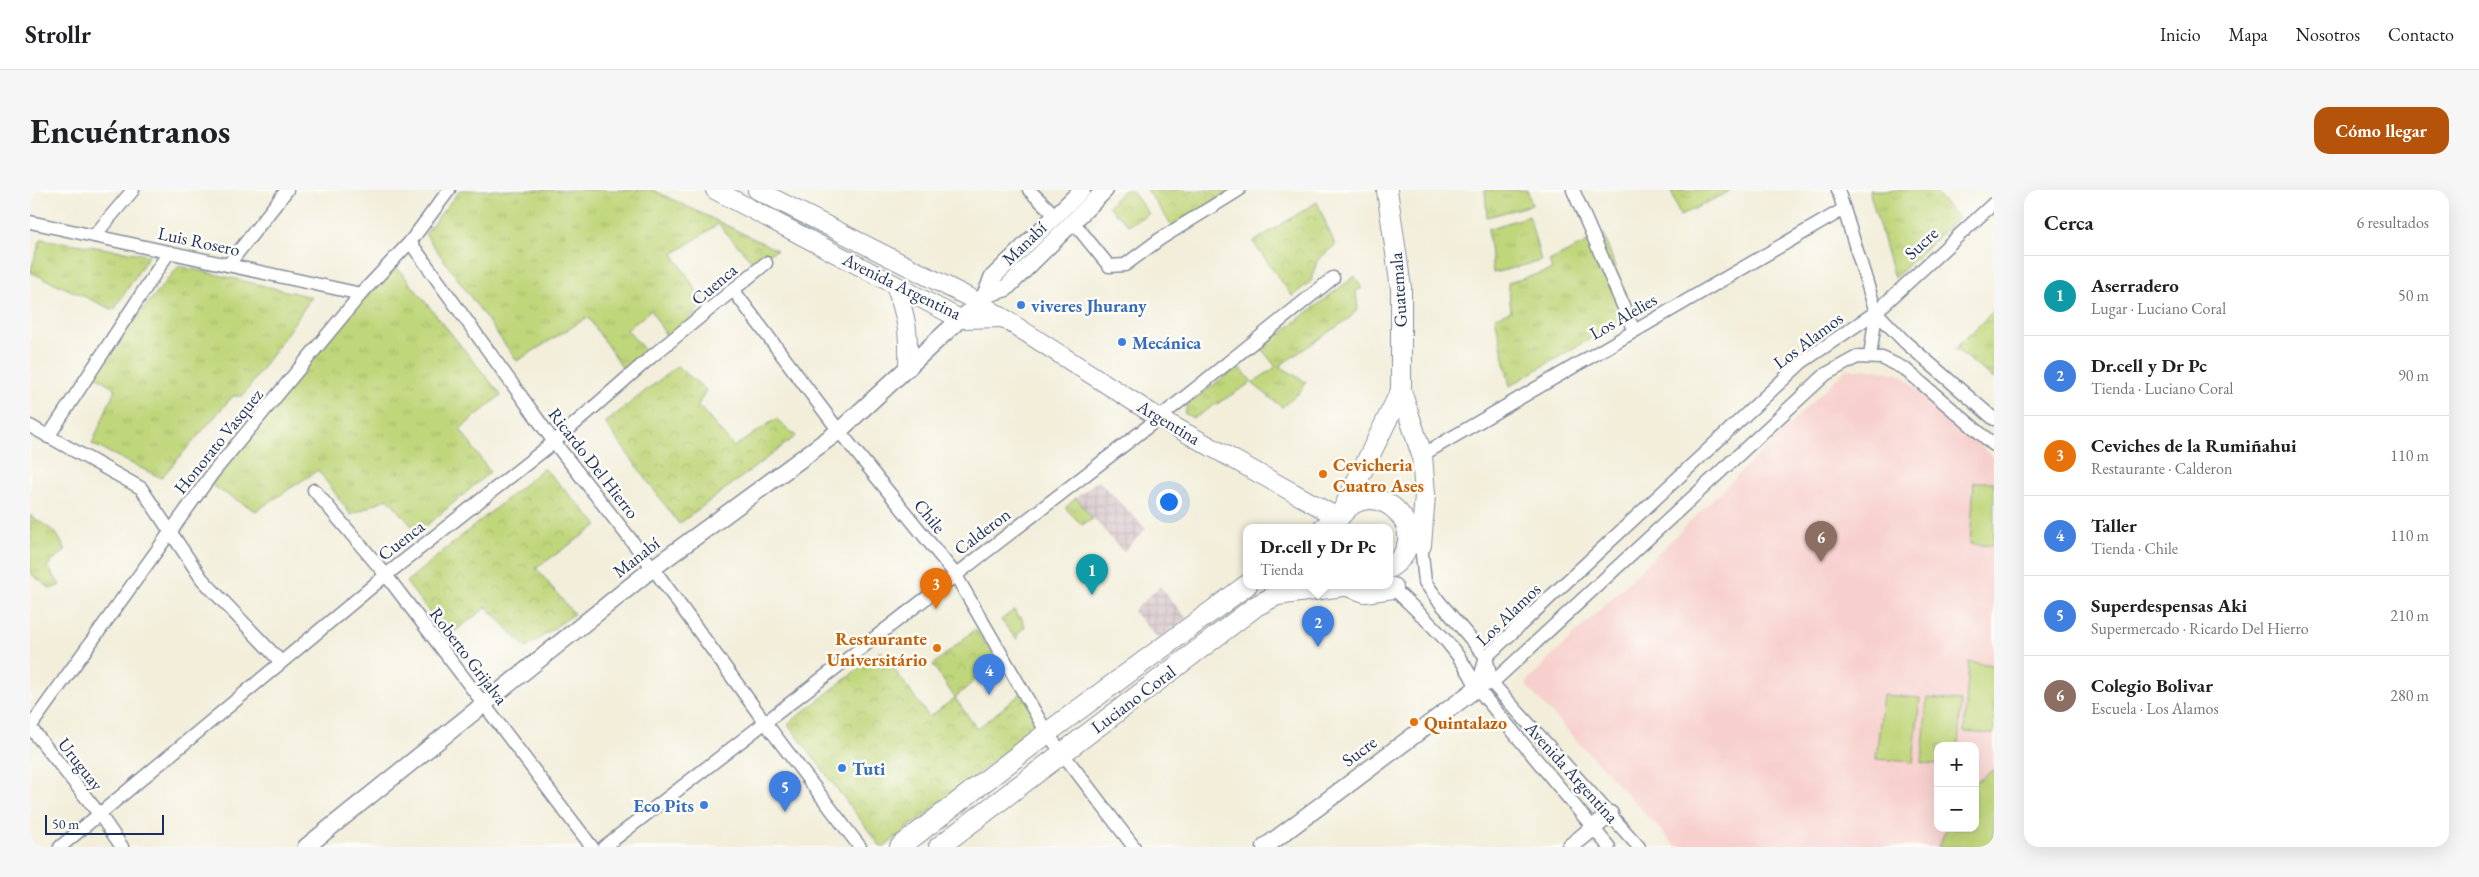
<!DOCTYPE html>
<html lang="es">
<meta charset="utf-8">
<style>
:root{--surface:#fff;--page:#f6f6f6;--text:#202124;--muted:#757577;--line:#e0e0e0;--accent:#b45309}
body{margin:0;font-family:"EB Garamond",serif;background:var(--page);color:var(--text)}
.controls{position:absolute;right:15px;bottom:15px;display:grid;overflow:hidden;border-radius:10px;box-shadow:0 5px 20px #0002}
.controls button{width:45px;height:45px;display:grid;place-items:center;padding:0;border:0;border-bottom:1px solid var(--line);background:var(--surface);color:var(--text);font:25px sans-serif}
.scale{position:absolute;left:15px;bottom:12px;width:119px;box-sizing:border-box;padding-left:5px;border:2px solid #1b2f5e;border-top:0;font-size:14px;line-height:18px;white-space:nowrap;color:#1b2f5e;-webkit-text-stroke:4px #fdfcf7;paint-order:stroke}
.you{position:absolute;left:1138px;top:311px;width:18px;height:18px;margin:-12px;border:4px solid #fff;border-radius:50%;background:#1a73e8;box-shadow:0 0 0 8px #1a73e833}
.badge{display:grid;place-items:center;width:32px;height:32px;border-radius:50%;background:var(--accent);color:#fff;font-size:16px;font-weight:700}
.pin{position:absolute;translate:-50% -41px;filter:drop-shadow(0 1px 2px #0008)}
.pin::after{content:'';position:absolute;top:26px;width:18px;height:15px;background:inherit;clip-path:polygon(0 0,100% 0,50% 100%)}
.popup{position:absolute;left:1213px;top:334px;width:150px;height:65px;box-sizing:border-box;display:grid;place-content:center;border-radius:10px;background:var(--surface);filter:drop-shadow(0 1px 4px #0005);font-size:16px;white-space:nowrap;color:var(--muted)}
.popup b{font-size:19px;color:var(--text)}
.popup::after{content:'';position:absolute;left:50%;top:100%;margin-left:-10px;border:10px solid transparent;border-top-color:var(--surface)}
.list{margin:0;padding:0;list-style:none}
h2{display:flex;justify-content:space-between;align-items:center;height:65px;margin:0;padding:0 20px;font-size:21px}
h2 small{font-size:16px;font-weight:400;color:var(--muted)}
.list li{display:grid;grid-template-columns:32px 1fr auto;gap:15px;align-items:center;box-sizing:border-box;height:80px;padding:0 20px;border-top:1px solid var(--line)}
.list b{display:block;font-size:19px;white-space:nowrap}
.list p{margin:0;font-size:16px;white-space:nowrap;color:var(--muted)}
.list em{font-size:16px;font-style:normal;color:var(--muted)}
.map{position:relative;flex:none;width:1964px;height:657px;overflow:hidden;border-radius:15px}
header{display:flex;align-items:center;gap:30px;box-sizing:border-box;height:70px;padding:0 25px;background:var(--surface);border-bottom:1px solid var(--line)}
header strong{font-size:24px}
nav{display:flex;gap:28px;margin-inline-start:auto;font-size:18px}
.intro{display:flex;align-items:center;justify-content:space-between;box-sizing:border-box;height:120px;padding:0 30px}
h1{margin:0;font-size:35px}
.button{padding:12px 22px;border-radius:15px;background:var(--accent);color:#fff;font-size:18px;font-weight:700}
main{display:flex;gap:30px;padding:0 30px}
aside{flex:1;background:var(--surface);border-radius:15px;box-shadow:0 5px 20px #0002}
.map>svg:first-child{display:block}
</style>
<header>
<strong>Strollr</strong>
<nav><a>Inicio</a><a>Mapa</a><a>Nosotros</a><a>Contacto</a></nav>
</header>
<div class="intro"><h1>Encuéntranos</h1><a class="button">Cómo llegar</a></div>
<main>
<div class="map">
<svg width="1964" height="657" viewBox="0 0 1964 657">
<defs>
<pattern id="industrial-grid" width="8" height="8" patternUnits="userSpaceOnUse" patternTransform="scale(1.25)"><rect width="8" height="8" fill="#d2bec3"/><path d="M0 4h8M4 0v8" fill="none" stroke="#aa9ba2"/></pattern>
<pattern id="grass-tufts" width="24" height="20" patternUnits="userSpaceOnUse" patternTransform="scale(1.25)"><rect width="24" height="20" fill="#c0d67a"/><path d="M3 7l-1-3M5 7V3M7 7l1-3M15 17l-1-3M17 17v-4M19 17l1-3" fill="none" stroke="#a4b86c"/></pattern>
<pattern id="park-crowns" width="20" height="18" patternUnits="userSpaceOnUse" patternTransform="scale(1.25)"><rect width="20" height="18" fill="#c0d67a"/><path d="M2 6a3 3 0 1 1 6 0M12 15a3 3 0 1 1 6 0" fill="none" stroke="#a4b86c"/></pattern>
</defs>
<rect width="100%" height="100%" fill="#fdfcf7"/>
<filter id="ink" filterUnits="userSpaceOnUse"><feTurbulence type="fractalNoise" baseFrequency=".02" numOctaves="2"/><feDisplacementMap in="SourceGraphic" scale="10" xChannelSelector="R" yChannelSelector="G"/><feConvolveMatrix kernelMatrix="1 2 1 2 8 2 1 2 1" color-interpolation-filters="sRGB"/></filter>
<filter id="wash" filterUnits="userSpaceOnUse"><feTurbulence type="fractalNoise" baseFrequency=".0096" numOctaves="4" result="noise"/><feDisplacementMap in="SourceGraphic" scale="20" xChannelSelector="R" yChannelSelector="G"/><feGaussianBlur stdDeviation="1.12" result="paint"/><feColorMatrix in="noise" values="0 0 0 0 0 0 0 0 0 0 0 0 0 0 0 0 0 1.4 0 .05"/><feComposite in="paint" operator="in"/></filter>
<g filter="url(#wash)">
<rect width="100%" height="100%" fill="#f2eeda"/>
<!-- built -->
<path fill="#f7d0cd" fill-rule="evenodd" d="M1816,179h30l26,6 92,83v389h-318l-149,-160 -1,-5zM1908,556h37v82h-37z"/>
<!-- industrial -->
<g fill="url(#industrial-grid)">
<path d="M1068,290l48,49 -23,23 -47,-54z"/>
<path d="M1130,396l26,32 -28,21 -25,-28z"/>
</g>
<!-- grass -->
<g fill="url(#grass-tufts)" stroke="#6e826c">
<path d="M430,0h193l124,60 -25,11 -34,-37 -45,30 31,48 -34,40 -19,-32 -24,20 24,27 -28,12 -35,-52 -71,44 -92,-127z"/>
<path d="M1455,0h42l5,15 -45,12z"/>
<path d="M1641,0h61l-52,26z"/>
<path d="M1839,0h64l25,28 -64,60z"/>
<path d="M1499,26l12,45 -48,12 -5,-44z"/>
<path d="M1574,44l13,39 17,39 -124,74 -15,-69 16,-6 -3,-28 44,-13 -3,-9z"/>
<path d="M11,49l108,16 -35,55 -84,-38z"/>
<path d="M362,71l109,134 -41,34 30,43 -72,61 -30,-35 -37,17 -33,-45 -62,41 -45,-26z"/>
<path d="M149,76l133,31 -69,99h-10l-72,82 -69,-34 23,-55 -24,-17z"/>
<path d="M1325,86l7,13 -6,1 2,18 -7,9 -72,49 27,16 -6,10 -18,15 -30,-24 24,-16 -15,-19z"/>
<path d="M1964,120v69l-39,-30z"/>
<path d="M1209,176l13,16 -58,36 -9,-4 2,-10z"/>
<path d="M1046,308l17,21 -11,6 -17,-17z"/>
<path d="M0,325l26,18 10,17 -19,16 13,19 -9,4 -21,-16z"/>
<path d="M984,420l4,8 3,-1 4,10 -8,7 2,3 -3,2 -15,-19z"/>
</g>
<!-- park -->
<g fill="url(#park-crowns)" stroke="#6e826c">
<path d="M1094,0h7l18,24 -21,11 -20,-19z"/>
<path d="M1117,0h85l-59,37z"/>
<path d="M1287,12l18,43 -18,16 -6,20 -19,15 -39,-54z"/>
<path d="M647,176l29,24 -8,15 36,42 42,-28 20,17 -117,88 -74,-101z"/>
<path d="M514,278l54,57 -62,43 38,46 -48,34 -39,-41 -39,29 -42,-54z"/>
<path d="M945,439l23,30 -43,39 22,31 46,-37 22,29 -161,126h-3l-93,-123 93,-73 48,66 26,-19 -22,-33z"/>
</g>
<!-- pitch -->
<g fill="#c0d67a" stroke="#6e826c">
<path d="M1944,292h20v64l-24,-2z"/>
<path d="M1939,472l25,3v69l-30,-2z"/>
<path d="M1853,505l37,3 -7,64 -37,-3z"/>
<path d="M1897,508l34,3 -3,45h-20v18l-16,-1z"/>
<path d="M1964,580v77h-56l9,-19h28v-46z"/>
</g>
</g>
<g filter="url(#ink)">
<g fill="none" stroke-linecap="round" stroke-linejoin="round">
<defs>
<g id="minor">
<path d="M999,0l27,26"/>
<path d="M1543,0l61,141"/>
<path d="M1808,0l38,122 -6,45"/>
<path d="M0,32l331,72"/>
<path d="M1044,33l35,43 16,-1 35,-26 79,-49"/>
<path d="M64,46l39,-46"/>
<path d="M380,52l144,200 99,126 111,153 96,126"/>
<path d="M198,75l59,-75"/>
<path d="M704,101l105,140 116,143 92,159 87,114"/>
<path d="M1846,122l29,30 89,77"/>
<path d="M0,236l111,62 61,91 79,83"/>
<path d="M18,247l121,-185"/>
<path d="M1392,265l422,-246"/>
<path d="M284,300l72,85 206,272"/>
<path d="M1391,355l4,37 13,18 48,57 6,26 147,164"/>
<path d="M1363,398c32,31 65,58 84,100l132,159"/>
<path d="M1447,498l9,-31 316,-295 74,-50 118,-109"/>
<path d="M1447,498l15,-5 334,-309 31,-17 25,1 23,11 89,76"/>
<path d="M0,537l182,-253 149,-180 49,-52 39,-52"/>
<path d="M0,537l70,88 22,32"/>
<path d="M30,657l326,-272 168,-133 97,-85 115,-94"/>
<path d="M574,657l555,-429 174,-140"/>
</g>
<g id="tertiary">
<path d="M957,104l19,-6 99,-98"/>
<path d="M276,657l347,-279 186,-137 121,-112c18,-14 25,-18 32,-41l90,-88"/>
<path d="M1235,657l212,-159"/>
<path d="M1540,657l40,-33"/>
</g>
<g id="secondary">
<path d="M685,0l245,129 44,-1"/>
<path d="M727,0l223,113 179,115 180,100"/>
<path d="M865,95c12,33 14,47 13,82"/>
</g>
<g id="primary">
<path d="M1357,0l14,98v103l21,64 3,40 -4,50"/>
<path d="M1312,324c35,-45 98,22 47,54"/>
<path d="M1293,338l16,-10 62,-127"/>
<path d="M1317,396l18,6 28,-4"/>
<path d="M870,657l147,-114 200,-148"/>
<path d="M909,657l317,-241 21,-11 66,-9"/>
</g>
</defs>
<!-- minor casing -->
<use href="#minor" stroke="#868e9c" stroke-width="15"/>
<!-- tertiary casing -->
<use href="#tertiary" stroke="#868e9c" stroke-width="19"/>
<!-- secondary casing -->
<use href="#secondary" stroke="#868e9c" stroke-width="20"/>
<!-- primary casing -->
<use href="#primary" stroke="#868e9c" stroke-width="22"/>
<!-- minor -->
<use href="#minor" stroke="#fff" stroke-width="12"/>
<!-- tertiary -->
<use href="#tertiary" stroke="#fff" stroke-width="16"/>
<!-- secondary -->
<use href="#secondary" stroke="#fff" stroke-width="18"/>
<!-- primary -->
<use href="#primary" stroke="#fff" stroke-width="20"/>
</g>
</g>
<!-- markers -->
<g fill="#3f7fe0" stroke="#fdfcf7" stroke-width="2">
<circle cx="991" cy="115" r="5"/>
<circle cx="1092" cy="152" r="5"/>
<circle cx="812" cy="578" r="5"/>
<circle cx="674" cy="615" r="5"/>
</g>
<g fill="#e8710a" stroke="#fdfcf7" stroke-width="2">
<circle cx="1293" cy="284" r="5"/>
<circle cx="907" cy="458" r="5"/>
<circle cx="1384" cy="532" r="5"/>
</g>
<g text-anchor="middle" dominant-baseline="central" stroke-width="5" stroke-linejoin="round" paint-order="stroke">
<!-- street labels -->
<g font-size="18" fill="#1b2f5e" stroke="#fdfcf7">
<text transform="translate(169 51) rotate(12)">Luis Rosero</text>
<text transform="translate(994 53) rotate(-44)">Manabí</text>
<text transform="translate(1891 53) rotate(-43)">Sucre</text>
<text transform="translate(684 94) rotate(-40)">Cuenca</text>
<text transform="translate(872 96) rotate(26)">Avenida Argentina</text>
<text transform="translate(1368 100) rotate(-94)">Guatemala</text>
<text transform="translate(1593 126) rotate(-30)">Los Alelies</text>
<text transform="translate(1778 150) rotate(-37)">Los Alamos</text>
<text transform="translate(1139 232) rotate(31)">Argentina</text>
<text transform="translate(188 251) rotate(-51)">Honorato Vasquez</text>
<text transform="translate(564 273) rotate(52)">Ricardo Del Hierro</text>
<text transform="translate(900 326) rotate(51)">Chile</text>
<text transform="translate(952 341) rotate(-37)">Calderon</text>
<text transform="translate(371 350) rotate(-38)">Cuenca</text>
<text transform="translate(606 367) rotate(-38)">Manabí</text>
<text transform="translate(1478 424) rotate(-44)">Los Alamos</text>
<text transform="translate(439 466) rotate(53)">Roberto Grijalva</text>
<text transform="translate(1103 509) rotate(-37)">Luciano Coral</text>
<text transform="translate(1329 561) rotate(-37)">Sucre</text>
<text transform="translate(51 574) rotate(52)">Uruguay</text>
<text transform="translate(1542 582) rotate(48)">Avenida Argentina</text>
</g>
<!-- shop labels -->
<g font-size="18" font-weight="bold" fill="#366cbe" stroke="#fdfcf7" text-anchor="start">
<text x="1001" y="115">viveres Jhurany</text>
<text x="1102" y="152">Mecánica</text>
<text x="822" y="578">Tuti</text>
<text x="664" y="615" text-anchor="end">Eco Pits</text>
</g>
<!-- food labels -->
<g font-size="18" font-weight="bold" fill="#c56008" stroke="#fdfcf7" text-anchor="start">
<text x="1303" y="274">Cevicheria<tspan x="1303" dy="21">Cuatro Ases</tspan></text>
<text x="897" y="448" text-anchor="end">Restaurante<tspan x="897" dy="21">Universitário</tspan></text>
<text x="1394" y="532">Quintalazo</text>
</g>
</g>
</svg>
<div class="controls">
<button>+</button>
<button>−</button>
</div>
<div class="scale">50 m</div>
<div class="you"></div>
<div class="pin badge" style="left:1062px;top:405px;background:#0f9aa8">1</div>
<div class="pin badge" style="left:1288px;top:457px;background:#3f7fe0">2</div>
<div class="popup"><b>Dr.cell y Dr Pc</b>Tienda</div>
<div class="pin badge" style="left:906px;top:419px;background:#e8710a">3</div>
<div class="pin badge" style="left:959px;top:505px;background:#3f7fe0">4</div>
<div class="pin badge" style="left:755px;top:622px;background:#3f7fe0">5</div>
<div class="pin badge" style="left:1791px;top:372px;background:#8d6e63">6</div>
</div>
<aside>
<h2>Cerca<small>6 resultados</small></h2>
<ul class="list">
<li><span class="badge" style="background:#0f9aa8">1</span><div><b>Aserradero</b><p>Lugar · Luciano Coral</p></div><em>50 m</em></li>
<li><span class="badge" style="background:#3f7fe0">2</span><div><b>Dr.cell y Dr Pc</b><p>Tienda · Luciano Coral</p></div><em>90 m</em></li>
<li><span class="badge" style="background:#e8710a">3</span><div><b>Ceviches de la Rumiñahui</b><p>Restaurante · Calderon</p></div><em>110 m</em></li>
<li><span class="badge" style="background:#3f7fe0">4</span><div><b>Taller</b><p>Tienda · Chile</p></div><em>110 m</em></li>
<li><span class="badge" style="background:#3f7fe0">5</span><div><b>Superdespensas Aki</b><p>Supermercado · Ricardo Del Hierro</p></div><em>210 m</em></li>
<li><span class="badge" style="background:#8d6e63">6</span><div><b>Colegio Bolivar</b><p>Escuela · Los Alamos</p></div><em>280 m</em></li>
</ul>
</aside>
</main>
